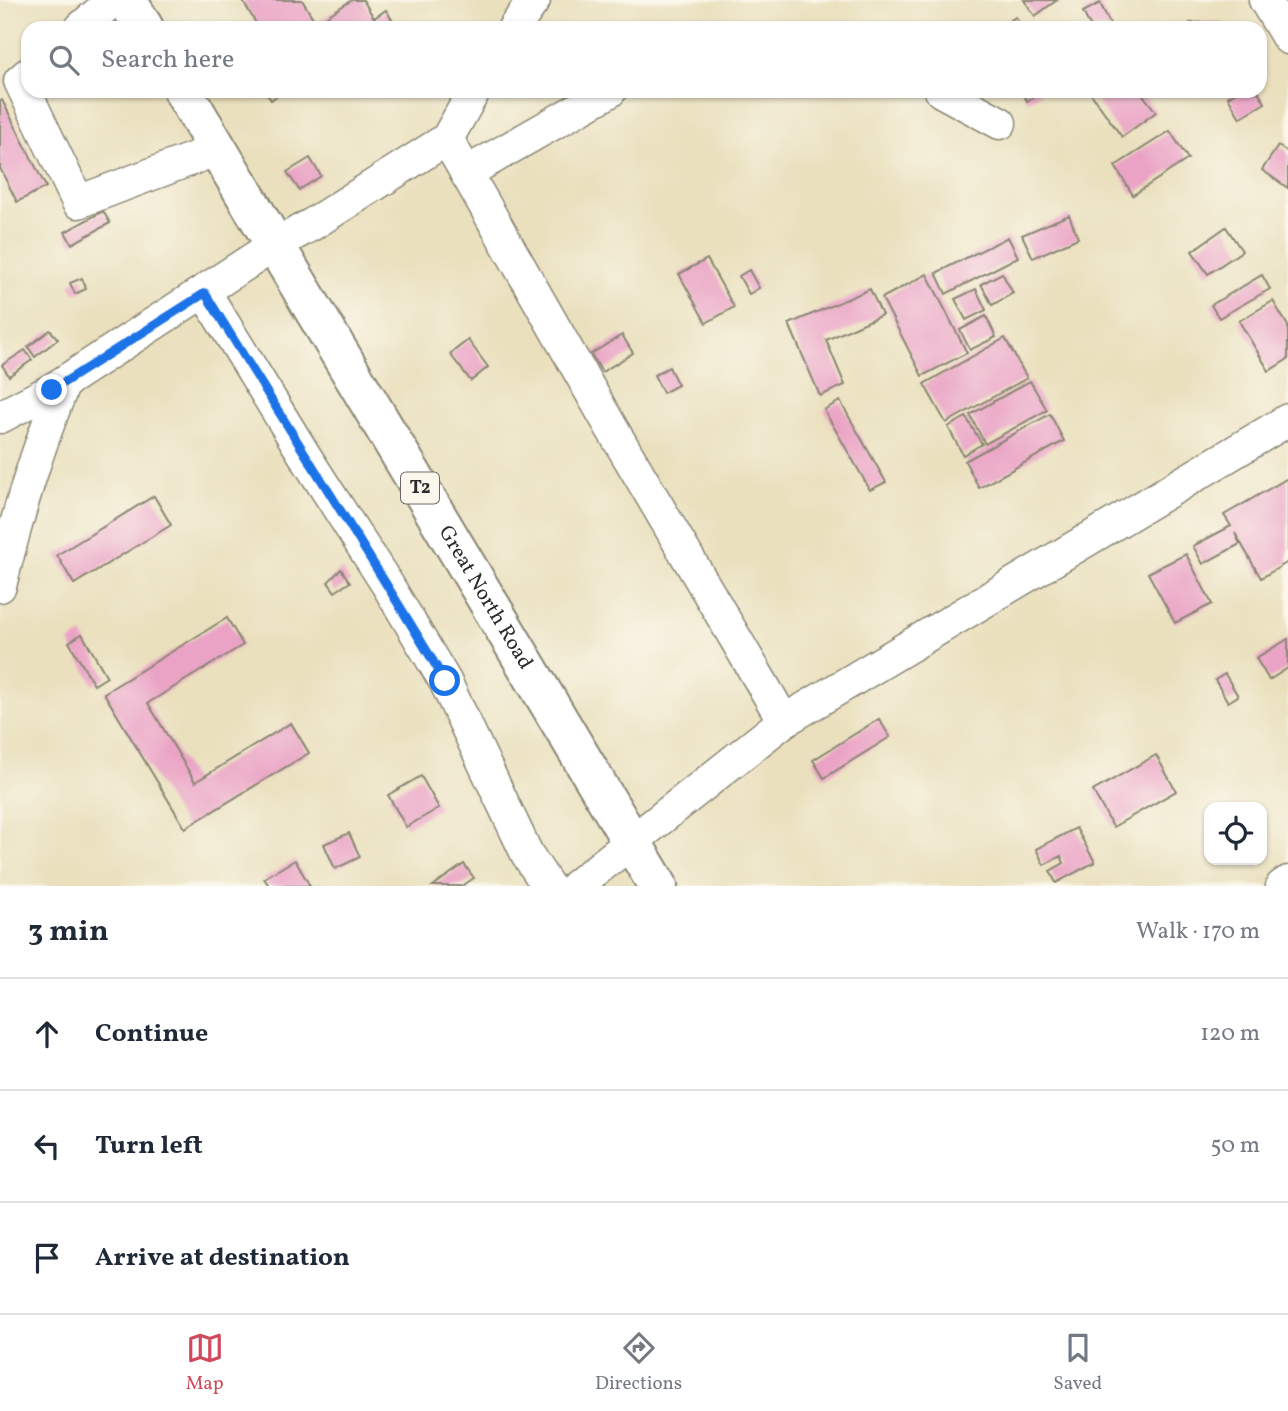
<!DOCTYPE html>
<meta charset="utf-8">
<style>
:root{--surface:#fff;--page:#f6f6f7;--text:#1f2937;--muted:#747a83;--line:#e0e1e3;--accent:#d1495b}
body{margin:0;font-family:Vollkorn,serif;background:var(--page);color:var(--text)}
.controls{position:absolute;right:21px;bottom:21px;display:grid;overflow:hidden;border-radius:14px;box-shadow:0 2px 5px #0004}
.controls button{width:63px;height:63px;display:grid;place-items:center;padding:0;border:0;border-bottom:2px solid var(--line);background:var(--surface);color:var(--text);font:35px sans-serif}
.stop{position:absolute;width:21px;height:21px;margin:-16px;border:5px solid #1a73e8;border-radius:50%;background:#fff}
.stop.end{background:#1a73e8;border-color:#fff;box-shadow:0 2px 7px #0008}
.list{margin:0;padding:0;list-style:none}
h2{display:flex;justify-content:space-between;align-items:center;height:91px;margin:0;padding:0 28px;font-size:30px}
h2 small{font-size:23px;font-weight:400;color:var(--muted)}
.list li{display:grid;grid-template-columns:46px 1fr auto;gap:21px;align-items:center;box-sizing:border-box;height:112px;padding:0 28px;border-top:2px solid var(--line)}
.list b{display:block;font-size:26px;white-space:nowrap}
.list em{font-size:23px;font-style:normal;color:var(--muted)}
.icon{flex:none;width:38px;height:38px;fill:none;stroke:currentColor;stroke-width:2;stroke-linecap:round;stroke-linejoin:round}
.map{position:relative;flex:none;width:1288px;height:886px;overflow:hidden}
.search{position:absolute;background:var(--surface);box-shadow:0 2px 5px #0004;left:21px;right:21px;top:21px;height:77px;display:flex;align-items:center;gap:18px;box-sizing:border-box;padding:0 24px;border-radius:21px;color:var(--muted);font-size:26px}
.sheet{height:427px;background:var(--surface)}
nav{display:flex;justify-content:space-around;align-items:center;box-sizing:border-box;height:98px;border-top:2px solid var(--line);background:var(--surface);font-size:19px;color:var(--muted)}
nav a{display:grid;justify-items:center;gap:4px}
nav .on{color:var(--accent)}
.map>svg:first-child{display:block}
</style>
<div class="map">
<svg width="1288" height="886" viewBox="0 0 1288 886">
<rect width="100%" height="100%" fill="#fbf7ec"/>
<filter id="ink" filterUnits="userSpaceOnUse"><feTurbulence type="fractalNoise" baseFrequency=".0143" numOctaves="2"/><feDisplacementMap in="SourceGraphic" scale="14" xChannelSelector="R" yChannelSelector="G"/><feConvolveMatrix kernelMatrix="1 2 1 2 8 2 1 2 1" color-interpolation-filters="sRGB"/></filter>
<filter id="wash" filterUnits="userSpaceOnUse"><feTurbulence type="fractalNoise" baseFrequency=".00686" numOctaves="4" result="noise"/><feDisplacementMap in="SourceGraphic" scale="28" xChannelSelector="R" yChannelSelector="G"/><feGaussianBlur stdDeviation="1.57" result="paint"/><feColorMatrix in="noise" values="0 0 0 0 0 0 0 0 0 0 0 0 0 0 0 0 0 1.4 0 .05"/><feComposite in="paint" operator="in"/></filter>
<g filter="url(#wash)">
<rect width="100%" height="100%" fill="#eae0bd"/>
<g id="blocks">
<!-- building -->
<g fill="#eaa3c5">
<path d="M242,0h60l14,23 36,-23h11l11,18 12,-8 11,18h-138z"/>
<path d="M1024,0h33l-22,16z"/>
<path d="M1100,3l12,25h-21l-8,-16z"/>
<path d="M1016,17l6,11h-25z"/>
<path d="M1219,22v6h-28l-1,-5z"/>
<path d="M265,91h18l-12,9z"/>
<path d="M1022,91h17l1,2 -13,8z"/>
<path d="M1089,91h51l16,21 -34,25z"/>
<path d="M1237,91h21l7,12 -25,15 -12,-21z"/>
<path d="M2,100l44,87 -29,15 -17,-34v-67z"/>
<path d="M1170,131l18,28 -55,36 -18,-29z"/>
<path d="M1278,146l10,6v36l-26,-18z"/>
<path d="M310,158l11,18 -22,14 -12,-18z"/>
<path d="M103,211l7,12 -38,21 -7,-12z"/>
<path d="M1069,215l9,23 -45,20 -11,-23z"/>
<path d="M1226,227l16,24 -34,23 -16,-23z"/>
<path d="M1008,237l10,20 -72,37 -10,-21z"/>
<path d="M707,259l27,48 -28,16 -27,-49z"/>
<path d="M749,270l10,18 -10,6 -10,-18z"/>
<path d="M1002,273l11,20 -21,12 -11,-21z"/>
<path d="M927,274l40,79 -45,23 -40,-78z"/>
<path d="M1262,275l8,14 -51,29 -8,-13z"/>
<path d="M82,278l4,11 -11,5 -5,-11z"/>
<path d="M870,289l12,26 -56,25 19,45 -25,11 -31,-72z"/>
<path d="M976,289l10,21 -20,10 -11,-21z"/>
<path d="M1273,301l15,25v33l-19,12 -30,-50z"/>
<path d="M986,316l10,21 -26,13 -10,-20z"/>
<path d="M50,330l8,9 -23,18 -7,-10z"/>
<path d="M622,335l11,18 -31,19 -11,-18z"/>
<path d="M1005,338l22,40 -81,45 -22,-39z"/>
<path d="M468,340l20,27 -17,14 -21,-27z"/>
<path d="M25,350l7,10 -23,16 -7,-11z"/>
<path d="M669,367l9,18 -15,8 -9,-18z"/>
<path d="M1030,381l17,29 -62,34 -15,-29z"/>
<path d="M840,401l46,81 -16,8 -46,-80z"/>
<path d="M1050,414l14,27 -85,47 -14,-27z"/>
<path d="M966,417l16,27 -19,11 -15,-28z"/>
<path d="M1288,478v84l-27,16 -26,-45 5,11 -37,20 -10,-18 38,-20 -7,-11z"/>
<path d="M154,496l17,29 -97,59 -17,-29z"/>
<path d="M1186,554l26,50 -37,19 -27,-50z"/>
<path d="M341,569l9,13 -15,10 -7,-10z"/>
<path d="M227,618l16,27 -95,58 47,79 96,-59 18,30 -124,75 -81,-135z"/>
<path d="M82,634l25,43 -13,8 -25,-43z"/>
<path d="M1288,639v29l-19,12 -13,-22z"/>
<path d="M1225,674l13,22 -10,6 -13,-22z"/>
<path d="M879,719l11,18 -66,41 -11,-18z"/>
<path d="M1156,755l20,36 -63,36 -20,-36z"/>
<path d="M421,776l18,32 -33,19 -18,-32z"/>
<path d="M1076,828l19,34 -39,21 -6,-12 14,-8 -3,-7 -17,9 -8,-16z"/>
<path d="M349,833l11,24 -25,12 -11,-25z"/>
<path d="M295,860l15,26h-41l-5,-8z"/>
<path d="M464,864l10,14 -12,8h-29z"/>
</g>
</g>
</g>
<g filter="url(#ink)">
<use href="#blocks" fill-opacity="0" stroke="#8a8674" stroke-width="2"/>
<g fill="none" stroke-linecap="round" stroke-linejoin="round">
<defs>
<g id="minor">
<path d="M1265,0l23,38"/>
<path d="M81,28l32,-28"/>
<path d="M514,28l20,-28"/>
<path d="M28,74l-8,7 58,121 140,-53"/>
<path d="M941,91l59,32"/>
<path d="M447,139l164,288 173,294"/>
<path d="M466,173l144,-82"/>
<path d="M205,293l100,163 82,128 58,97 82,173 21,32"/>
<path d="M0,417l52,-27 224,-146 35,-19 136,-86 27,-48"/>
<path d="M0,586c18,-73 36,-134 64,-203"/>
<path d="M576,886l208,-165 504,-301"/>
<path d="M1282,886l6,-4"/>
</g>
<g id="highway">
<path d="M127,0l17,28"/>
<path id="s1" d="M183,91l475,795"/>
</g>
</defs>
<!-- minor casing -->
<use href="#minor" stroke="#8a8674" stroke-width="35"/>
<!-- highway casing -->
<use href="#highway" stroke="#8a8674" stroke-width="42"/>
<!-- minor -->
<use href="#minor" stroke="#fff" stroke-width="32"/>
<!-- highway -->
<use href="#highway" stroke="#fff" stroke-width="38"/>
</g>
</g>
<g fill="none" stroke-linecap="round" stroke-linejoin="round" filter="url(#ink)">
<!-- route -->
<path stroke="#1a73e8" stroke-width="9" d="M52,390l153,-97c79,129 162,257 240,388"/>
</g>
<g text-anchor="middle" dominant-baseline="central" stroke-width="6" stroke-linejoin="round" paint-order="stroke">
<!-- shield labels -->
<rect fill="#fbf7ec" stroke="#696865" stroke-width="2" x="401" y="472.5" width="38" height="31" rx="5"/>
<g font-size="19" font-weight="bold" fill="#2b2b2b">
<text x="420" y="488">T2</text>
</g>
<!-- street labels -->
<g font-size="21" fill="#2b2b2b" stroke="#fbf7ec">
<text stroke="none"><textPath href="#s1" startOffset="590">Great North Road</textPath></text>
</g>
</g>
</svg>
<div class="controls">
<button><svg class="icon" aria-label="locate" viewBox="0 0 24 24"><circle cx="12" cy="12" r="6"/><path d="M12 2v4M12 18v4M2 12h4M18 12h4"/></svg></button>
</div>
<div class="stop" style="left:445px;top:681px"></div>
<div class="stop end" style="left:52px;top:390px"></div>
<div class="search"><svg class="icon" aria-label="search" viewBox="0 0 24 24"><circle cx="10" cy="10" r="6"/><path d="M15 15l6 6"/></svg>Search here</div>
</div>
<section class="sheet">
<h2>3 min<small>Walk · 170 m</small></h2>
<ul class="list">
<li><svg class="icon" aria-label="ahead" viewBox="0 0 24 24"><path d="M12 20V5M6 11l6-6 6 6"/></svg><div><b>Continue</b></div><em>120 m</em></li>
<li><svg class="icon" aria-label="left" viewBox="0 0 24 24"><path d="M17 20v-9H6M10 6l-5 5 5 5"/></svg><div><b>Turn left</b></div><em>50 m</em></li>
<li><svg class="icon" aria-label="arrive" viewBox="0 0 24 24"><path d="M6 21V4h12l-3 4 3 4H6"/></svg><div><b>Arrive at destination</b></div></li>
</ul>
</section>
<nav>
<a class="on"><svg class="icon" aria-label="map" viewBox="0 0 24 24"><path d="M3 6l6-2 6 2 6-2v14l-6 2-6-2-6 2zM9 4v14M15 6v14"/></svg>Map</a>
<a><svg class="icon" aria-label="directions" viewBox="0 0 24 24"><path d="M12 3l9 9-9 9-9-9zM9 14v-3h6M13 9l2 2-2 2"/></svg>Directions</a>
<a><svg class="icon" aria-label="saved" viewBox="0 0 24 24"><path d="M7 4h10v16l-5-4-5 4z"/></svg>Saved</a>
</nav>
